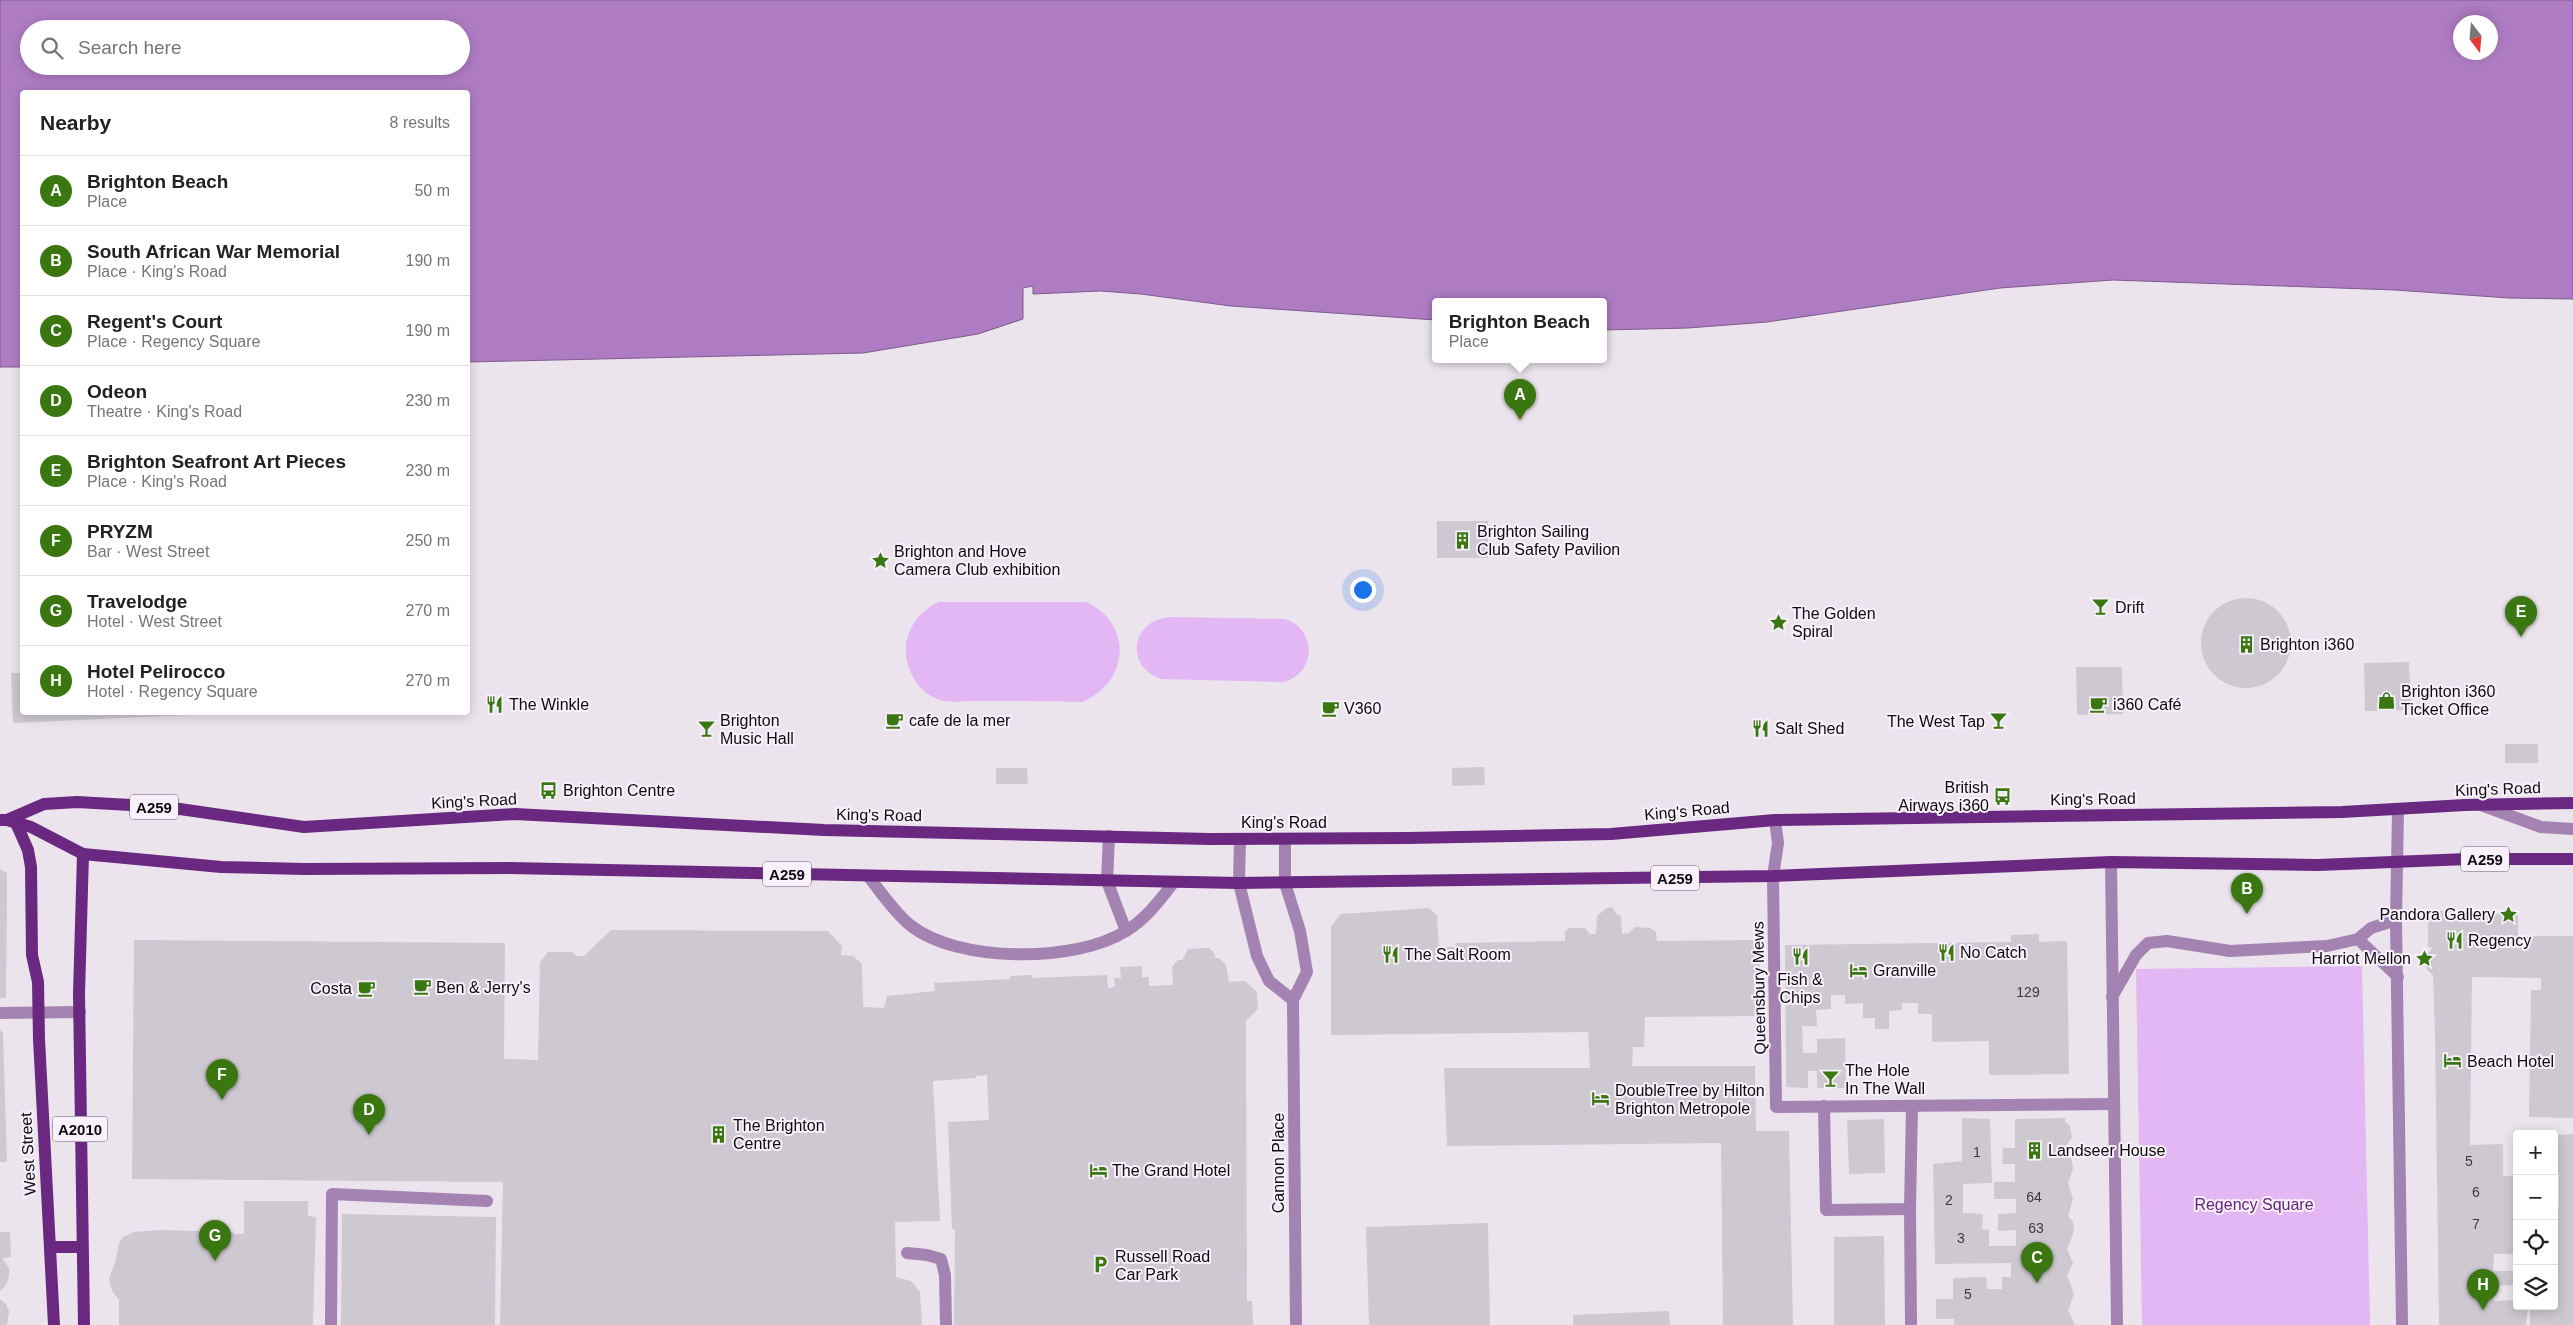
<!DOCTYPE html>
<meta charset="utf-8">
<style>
:root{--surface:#fff;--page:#f2f2f2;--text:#222;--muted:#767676;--line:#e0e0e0;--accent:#3a7710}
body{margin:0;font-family:Helvetica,sans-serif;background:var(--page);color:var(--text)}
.controls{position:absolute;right:15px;bottom:15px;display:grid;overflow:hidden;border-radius:5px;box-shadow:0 2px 12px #0003}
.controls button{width:45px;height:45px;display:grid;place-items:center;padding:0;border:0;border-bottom:1px solid var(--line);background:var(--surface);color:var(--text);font:25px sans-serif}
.compass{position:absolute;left:2453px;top:15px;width:45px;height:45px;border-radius:50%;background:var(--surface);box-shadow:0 2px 12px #0003;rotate:164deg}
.you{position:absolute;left:1362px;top:589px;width:18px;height:18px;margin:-12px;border:4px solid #fff;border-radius:50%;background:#1a73e8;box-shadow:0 0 0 8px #1a73e833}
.badge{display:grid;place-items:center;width:32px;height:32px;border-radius:50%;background:var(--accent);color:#fff;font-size:16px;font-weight:700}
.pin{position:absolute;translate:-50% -41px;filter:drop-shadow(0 1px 2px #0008)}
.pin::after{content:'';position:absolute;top:26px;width:18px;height:15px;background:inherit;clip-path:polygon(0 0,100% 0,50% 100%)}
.popup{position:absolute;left:1432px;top:298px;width:175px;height:65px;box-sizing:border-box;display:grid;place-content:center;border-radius:5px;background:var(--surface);filter:drop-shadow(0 1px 4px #0005);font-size:16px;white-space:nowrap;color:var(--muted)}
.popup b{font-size:19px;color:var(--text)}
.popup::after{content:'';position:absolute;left:50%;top:100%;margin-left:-10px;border:10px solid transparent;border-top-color:var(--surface)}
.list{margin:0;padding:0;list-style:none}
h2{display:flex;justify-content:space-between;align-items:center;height:65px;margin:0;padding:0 20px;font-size:21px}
h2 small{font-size:16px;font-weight:400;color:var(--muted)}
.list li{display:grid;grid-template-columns:32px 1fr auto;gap:15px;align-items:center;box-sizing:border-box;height:70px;padding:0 20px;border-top:1px solid var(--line)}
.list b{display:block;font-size:19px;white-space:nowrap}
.list p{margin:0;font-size:16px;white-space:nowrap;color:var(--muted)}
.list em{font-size:16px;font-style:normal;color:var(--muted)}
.icon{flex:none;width:28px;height:28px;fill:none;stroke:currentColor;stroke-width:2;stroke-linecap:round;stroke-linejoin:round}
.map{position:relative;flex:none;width:2573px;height:1325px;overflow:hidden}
.search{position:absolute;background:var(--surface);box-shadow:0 2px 12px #0003;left:20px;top:20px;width:450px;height:55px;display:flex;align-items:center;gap:12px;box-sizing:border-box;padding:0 18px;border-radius:28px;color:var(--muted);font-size:19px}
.panel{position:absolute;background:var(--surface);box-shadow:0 2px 12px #0003;left:20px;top:90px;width:450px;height:625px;border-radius:5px}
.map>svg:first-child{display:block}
</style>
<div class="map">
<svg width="2573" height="1325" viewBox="0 0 2573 1325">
<rect width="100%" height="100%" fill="#ebe4ed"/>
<!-- green -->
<g fill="#e3b6f4">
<path d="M939,602h147c48,22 43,81 -4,100 -35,-1 -69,-1 -104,-1 -11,0 -27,2 -38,-1 -22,-7 -36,-32 -34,-54 2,-20 15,-36 33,-44z"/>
<path d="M1170,617l115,2c33,11 31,55 -2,63l-122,-3c-37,-13 -30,-59 9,-62z"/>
<path d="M2362,966l8,359h-228l-6,-356z"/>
</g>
<!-- water -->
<path fill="#af7cc3" stroke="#7e5a8d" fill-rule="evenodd" d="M0,0h2573v299l-64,-1 -114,-8 -282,-10 -113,8 -233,34 -79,6 -84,2v-29h-168v19l-205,-14 -90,-12 -41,-3 -67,3v-8l-10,2v31l-45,15 -115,19 -395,9v-270h-446v275h-22zM2460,22h30v30h-30zM29,29h432v37h-432z"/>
<!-- building -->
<g fill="#cec8d1">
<rect x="1437" y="521" width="51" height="37"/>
<circle cx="2246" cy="643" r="45"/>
<path d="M2409,662l2,48 -46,1 -1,-48z"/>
<path d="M2076,667h46l1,47 -46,1z"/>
<path d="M11,673h11v39h188v2l-197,9z"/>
<rect x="2505" y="744" width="33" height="19"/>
<path d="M1484,767l1,18 -33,1v-18z"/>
<path d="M996,768h31l1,16h-32z"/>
<path d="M0,869l7,4v29l-1,96h-6z"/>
<path d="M1608,907l5,1 3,6 5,2 1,18 7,-1 6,-6 15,1 6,4 1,9 103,-1v76l-115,1 -1,30h-11l-1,19h123l1,65h33l4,194h-70l-2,-182 -274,3 -3,-78h146l-2,-36 -257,3v-109l10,-12 88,-6 8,8 2,31h17l-1,-4 110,-2v-10l4,-3h16l5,6h6l1,-18z"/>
<path d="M2428,910l90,5v21h55v182l-44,-1 2,-127h10v-12l-69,-1 -2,168 33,-1v32h14v78h-23l-1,17h24v14l-25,1 1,15 24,-1v6h11l-2,19h-87l-4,-291 -2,-59 -6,-5 -2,-8 2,-8 6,-6 -5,-1z"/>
<path d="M611,930l217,1 14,15 -1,9 12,1 9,8 1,43 21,1 3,-12 48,-5 -1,-8 76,-4v-3l22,-1v3l75,-3 1,13 7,-1 -1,-9h7l-1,-11 22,-1v11h7v9l24,-1 -1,-18 6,-7h4l6,-11 21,-1 6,6v4h4l7,7 3,17 16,-1 12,11 1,17 -12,12 1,280h5l1,24h-299l1,-96h-3l-4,-107 41,-2 -2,-45 -11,1v2l-43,3 7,140 -45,1 1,55 15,4 9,11 2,33h-422l3,-143 -371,-3 2,-239 371,3 -1,116 34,1 2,-98 8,-10h25l3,4h8z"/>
<path d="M2039,934v8l28,-1 2,133 -80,1v-34l-57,1v-28h-14v-11h-16v7l-13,1v18h-14v-11h-12v-15l-18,1v-9h-14v14l-15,1 1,16h-15l1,27h14v-14l28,-1 1,50h-29v-17h-9v17l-22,-1 -1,-142 226,-3v-7z"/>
<path d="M0,1030l3,3 4,129h-7z"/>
<path d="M1962,1118l28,1 2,64 -29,1v29l20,1 -1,15 7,1v16h27v-16l-18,1v-17l18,-1v-14h-22v-17h21v-18h-13l1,-16h12v-29l50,-1v4l5,4 2,12 -7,9 7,14 1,8 -5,14 5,16 -5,17 5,6 1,9 -7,18 6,14 -6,12 7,19 -6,16 7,15h-121v-6h-18v-20h17v-21l33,-1 1,12h15v-12h9v-14l-76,1 -2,-100 29,-3z"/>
<path d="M1884,1119l1,54 -36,1 -2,-54z"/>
<path d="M2573,1134v191h-43v-15h16v-4h8v-99h5v-34h-5v-38z"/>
<path d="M244,1201h64v15l8,1 -3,108h-194v-25l-7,-9 -3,-12 7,-20 3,-16 4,-6 11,-5 28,-2 71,2v2h11z"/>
<path d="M342,1214l154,3 -1,108h-154z"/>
<path d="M1488,1223l2,102h-121l-3,-98z"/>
<path d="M0,1232h10l1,25 -9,1 7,10v9l-3,8 -6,6z"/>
<path d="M1884,1236l1,89h-51v-88z"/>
<path d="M0,1299l6,5 3,7 -2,14h-7z"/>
<path d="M1669,1311l1,14h-97v-10z"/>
</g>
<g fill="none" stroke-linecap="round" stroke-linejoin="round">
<!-- service -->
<g stroke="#a482b2" stroke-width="12">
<path d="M1109,836l-2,45 19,50"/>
<path d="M868,876c13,16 26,36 42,49 47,38 166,38 216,6 20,-12 34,-31 48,-49"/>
<path d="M2358,939l40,38"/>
<path d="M2112,997l24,-42 12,-12 19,-2 63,10 97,-5 31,-7 13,-11 25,-8"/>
<path d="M0,1013l80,-1"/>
<path d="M907,1253l20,2 14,4 4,16 1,50"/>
<path d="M331,1325l1,-131 155,7"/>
</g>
<!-- minor -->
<g stroke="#a482b2" stroke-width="12">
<path d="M2481,805l60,22 32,2"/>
<path d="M2398,811l-2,109 6,405"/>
<path d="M1775,820l3,23 -5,33 3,231 338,-3"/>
<path d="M2111,862l6,463"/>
<path d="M1824,1106l2,104 84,-1 2,-103"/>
<path d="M1910,1209l1,116"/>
</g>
<!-- tertiary -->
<g stroke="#a482b2" stroke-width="12">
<path d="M1240,839l-1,44 18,73 12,25 24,19"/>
<path d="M1285,839v44l15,48 7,41 -14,28 3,325"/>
</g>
<!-- primary -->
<g stroke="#6a2881" stroke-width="12">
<path d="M0,820h7l37,-16 33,-2 89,5 138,20 211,-13 309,16 385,9 199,-1 203,-4 164,-14 567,-8 123,-7 108,-2"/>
<path d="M7,820l24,7 52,27 138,13 83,2 206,-1 729,15 534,-7 338,-14 207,3 149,-6h106"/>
<path d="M16,823l12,27 3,17 1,88 6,27 1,57 15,286"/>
<path d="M83,854l-4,140 5,331"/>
<path d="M50,1247h32"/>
</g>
</g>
<!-- icons -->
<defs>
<symbol id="building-bare" viewBox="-9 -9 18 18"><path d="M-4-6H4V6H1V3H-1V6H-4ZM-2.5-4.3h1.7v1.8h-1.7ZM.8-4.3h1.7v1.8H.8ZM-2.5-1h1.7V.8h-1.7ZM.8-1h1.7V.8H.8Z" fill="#3a7710" stroke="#f8f1fb" stroke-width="2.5" paint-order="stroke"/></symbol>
<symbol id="sight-bare" viewBox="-9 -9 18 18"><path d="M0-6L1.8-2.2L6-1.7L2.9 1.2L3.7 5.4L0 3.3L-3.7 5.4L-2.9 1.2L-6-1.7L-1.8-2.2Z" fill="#3a7710" stroke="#f8f1fb" stroke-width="2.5" paint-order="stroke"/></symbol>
<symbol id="bar-bare" viewBox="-9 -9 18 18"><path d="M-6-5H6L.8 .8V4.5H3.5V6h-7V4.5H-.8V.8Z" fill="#3a7710" stroke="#f8f1fb" stroke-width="2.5" paint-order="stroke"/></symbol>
<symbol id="shop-bare" viewBox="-9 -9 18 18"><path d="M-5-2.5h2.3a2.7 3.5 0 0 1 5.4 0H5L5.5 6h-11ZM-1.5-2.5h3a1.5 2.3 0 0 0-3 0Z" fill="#3a7710" stroke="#f8f1fb" stroke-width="2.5" paint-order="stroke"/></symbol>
<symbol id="restaurant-bare" viewBox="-9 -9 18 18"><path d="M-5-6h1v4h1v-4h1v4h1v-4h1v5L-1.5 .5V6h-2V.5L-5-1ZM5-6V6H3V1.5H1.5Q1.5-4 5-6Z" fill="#3a7710" stroke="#f8f1fb" stroke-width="2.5" paint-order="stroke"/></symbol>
<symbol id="cafe-bare" viewBox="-9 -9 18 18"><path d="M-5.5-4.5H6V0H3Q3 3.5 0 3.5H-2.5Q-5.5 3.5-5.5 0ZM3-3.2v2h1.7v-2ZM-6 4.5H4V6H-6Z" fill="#3a7710" stroke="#f8f1fb" stroke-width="2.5" paint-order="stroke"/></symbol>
<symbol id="bus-bare" viewBox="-9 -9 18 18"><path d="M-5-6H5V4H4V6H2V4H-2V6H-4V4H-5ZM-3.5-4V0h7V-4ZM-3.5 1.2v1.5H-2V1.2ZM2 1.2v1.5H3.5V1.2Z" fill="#3a7710" stroke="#f8f1fb" stroke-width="2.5" paint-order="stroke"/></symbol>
<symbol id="hotel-bare" viewBox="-9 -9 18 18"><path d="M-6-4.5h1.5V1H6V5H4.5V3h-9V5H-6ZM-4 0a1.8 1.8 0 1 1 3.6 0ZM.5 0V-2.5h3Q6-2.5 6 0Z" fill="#3a7710" stroke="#f8f1fb" stroke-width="2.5" paint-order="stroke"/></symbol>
<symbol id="parking-bare" viewBox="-9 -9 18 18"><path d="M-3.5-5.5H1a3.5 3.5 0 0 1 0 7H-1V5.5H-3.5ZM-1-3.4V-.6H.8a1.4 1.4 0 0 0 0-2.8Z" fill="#3a7710" stroke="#f8f1fb" stroke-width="2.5" paint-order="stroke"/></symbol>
</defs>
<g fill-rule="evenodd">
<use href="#building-bare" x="1450" y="528" width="25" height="25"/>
<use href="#sight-bare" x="868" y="548" width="25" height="25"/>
<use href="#bar-bare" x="2088" y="594" width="25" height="25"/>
<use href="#sight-bare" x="1766" y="610" width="25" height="25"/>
<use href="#building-bare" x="2234" y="632" width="25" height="25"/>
<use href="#shop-bare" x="2374" y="688" width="25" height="25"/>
<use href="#restaurant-bare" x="482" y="692" width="25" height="25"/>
<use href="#cafe-bare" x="2086" y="692" width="25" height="25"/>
<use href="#cafe-bare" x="1318" y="696" width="25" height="25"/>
<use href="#cafe-bare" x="882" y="708" width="25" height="25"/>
<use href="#bar-bare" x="1986" y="708" width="25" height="25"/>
<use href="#restaurant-bare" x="1748" y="716" width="25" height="25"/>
<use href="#bar-bare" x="694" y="716" width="25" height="25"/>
<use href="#bus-bare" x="536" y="778" width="25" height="25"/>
<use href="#bus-bare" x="1990" y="784" width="25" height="25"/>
<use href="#sight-bare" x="2496" y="902" width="25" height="25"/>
<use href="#restaurant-bare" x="2442" y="928" width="25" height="25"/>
<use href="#restaurant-bare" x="1934" y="940" width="25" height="25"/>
<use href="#restaurant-bare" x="1378" y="942" width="25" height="25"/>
<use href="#restaurant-bare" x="1788" y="944" width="25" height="25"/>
<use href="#sight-bare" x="2412" y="946" width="25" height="25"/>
<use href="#hotel-bare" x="1846" y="958" width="25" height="25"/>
<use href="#cafe-bare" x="410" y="974" width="25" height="25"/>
<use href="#cafe-bare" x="354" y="976" width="25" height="25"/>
<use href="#hotel-bare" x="2440" y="1048" width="25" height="25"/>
<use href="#bar-bare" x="1818" y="1066" width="25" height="25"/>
<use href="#hotel-bare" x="1588" y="1086" width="25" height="25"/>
<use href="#building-bare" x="706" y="1122" width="25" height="25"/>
<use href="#building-bare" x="2022" y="1138" width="25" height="25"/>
<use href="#hotel-bare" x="1086" y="1158" width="25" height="25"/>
<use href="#parking-bare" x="1088" y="1252" width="25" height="25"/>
</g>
<g text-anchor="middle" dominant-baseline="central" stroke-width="4" stroke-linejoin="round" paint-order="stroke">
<!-- number labels -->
<g font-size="14" fill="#3d3a3f">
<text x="2028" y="992">129</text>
<text x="1977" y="1152">1</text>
<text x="2469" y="1161">5</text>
<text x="2476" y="1192">6</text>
<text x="2034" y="1197">64</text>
<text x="1949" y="1200">2</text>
<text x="2476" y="1224">7</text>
<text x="2036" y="1228">63</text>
<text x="1961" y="1238">3</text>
<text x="1968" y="1294">5</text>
</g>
<!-- shield labels -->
<g fill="#f8f1fb" stroke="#545055" stroke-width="1">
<rect x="130" y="794.5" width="48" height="25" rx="4"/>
<rect x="2461" y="846.5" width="48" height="25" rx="4"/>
<rect x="763" y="861.5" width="48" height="25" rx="4"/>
<rect x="1651" y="865.5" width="48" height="25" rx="4"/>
<rect x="52.5" y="1116.5" width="55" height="25" rx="4"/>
</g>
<g font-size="15" font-weight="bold" fill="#0d0b0e">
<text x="154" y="807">A259</text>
<text x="2485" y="859">A259</text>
<text x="787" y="874">A259</text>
<text x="1675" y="878">A259</text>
<text x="80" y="1129">A2010</text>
</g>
<!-- poi labels -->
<g font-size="16" fill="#0d0b0e" stroke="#f8f1fb" text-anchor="start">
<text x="1477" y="531">Brighton Sailing<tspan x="1477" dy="18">Club Safety Pavilion</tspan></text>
<text x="894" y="551">Brighton and Hove<tspan x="894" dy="18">Camera Club exhibition</tspan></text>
<text x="2115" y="607">Drift</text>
<text x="1792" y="613">The Golden<tspan x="1792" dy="18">Spiral</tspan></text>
<text x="2260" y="644">Brighton i360</text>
<text x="2401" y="691">Brighton i360<tspan x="2401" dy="18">Ticket Office</tspan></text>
<text x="509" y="704">The Winkle</text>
<text x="2113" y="704">i360 Café</text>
<text x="1344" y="708">V360</text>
<text x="720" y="720">Brighton<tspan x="720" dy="18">Music Hall</tspan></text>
<text x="909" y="720">cafe de la mer</text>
<text x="1985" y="721" text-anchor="end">The West Tap</text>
<text x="1775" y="728">Salt Shed</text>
<text x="1989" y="787" text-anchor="end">British<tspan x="1989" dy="18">Airways i360</tspan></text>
<text x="563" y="790">Brighton Centre</text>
<text x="2495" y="914" text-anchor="end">Pandora Gallery</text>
<text x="2468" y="940">Regency</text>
<text x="1960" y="952">No Catch</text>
<text x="1404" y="954">The Salt Room</text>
<text x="2411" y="958" text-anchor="end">Harriot Mellon</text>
<text x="1873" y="970">Granville</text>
<text x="1800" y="979" text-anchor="middle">Fish &amp;<tspan x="1800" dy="18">Chips</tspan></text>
<text x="436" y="987">Ben &amp; Jerry's</text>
<text x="352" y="988" text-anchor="end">Costa</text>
<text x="2467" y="1061">Beach Hotel</text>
<text x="1845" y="1070">The Hole<tspan x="1845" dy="18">In The Wall</tspan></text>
<text x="1615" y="1090">DoubleTree by Hilton<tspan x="1615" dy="18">Brighton Metropole</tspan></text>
<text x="733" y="1125">The Brighton<tspan x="733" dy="18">Centre</tspan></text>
<text x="2048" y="1150">Landseer House</text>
<text x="1112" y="1170">The Grand Hotel</text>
<text x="1115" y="1256">Russell Road<tspan x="1115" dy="18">Car Park</tspan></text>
</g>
<!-- street labels -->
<g font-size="16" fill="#0d0b0e" stroke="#f8f1fb">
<text transform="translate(2498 789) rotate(-2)">King's Road</text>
<text transform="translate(2093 799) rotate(-1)">King's Road</text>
<text transform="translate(474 801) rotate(-3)">King's Road</text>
<text transform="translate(1687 811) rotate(-5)">King's Road</text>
<text transform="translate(879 815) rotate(1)">King's Road</text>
<text x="1284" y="822">King's Road</text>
<text transform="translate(1759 988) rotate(-91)">Queensbury Mews</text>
<text transform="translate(28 1154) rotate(-93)">West Street</text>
<text transform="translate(1278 1163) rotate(-90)">Cannon Place</text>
</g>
<!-- park labels -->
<g font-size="16" fill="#642479" stroke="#f8f1fb">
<text x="2254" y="1204">Regency Square</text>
</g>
</g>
</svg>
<div class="controls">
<button>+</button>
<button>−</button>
<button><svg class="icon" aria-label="locate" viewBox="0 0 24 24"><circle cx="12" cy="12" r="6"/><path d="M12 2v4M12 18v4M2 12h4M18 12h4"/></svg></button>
<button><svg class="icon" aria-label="layers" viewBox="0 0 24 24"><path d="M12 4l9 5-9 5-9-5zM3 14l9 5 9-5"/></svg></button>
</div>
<svg class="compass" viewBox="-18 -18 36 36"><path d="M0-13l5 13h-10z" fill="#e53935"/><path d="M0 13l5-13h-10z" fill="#767676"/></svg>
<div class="you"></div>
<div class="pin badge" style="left:1520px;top:420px">A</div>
<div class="popup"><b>Brighton Beach</b>Place</div>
<div class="pin badge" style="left:2247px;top:914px">B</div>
<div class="pin badge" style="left:2037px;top:1283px">C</div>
<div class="pin badge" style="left:369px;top:1135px">D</div>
<div class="pin badge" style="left:2521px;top:637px">E</div>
<div class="pin badge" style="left:222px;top:1100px">F</div>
<div class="pin badge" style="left:215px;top:1261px">G</div>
<div class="pin badge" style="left:2483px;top:1310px">H</div>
<div class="search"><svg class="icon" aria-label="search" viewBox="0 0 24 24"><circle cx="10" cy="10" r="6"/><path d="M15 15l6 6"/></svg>Search here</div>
<section class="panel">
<h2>Nearby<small>8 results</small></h2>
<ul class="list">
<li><span class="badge">A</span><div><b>Brighton Beach</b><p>Place</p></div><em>50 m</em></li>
<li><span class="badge">B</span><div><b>South African War Memorial</b><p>Place · King's Road</p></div><em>190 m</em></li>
<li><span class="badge">C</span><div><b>Regent's Court</b><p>Place · Regency Square</p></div><em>190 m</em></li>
<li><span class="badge">D</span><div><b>Odeon</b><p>Theatre · King's Road</p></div><em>230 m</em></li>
<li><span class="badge">E</span><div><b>Brighton Seafront Art Pieces</b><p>Place · King's Road</p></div><em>230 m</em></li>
<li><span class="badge">F</span><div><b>PRYZM</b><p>Bar · West Street</p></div><em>250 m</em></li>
<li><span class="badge">G</span><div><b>Travelodge</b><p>Hotel · West Street</p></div><em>270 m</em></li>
<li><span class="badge">H</span><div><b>Hotel Pelirocco</b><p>Hotel · Regency Square</p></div><em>270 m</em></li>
</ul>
</section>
</div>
